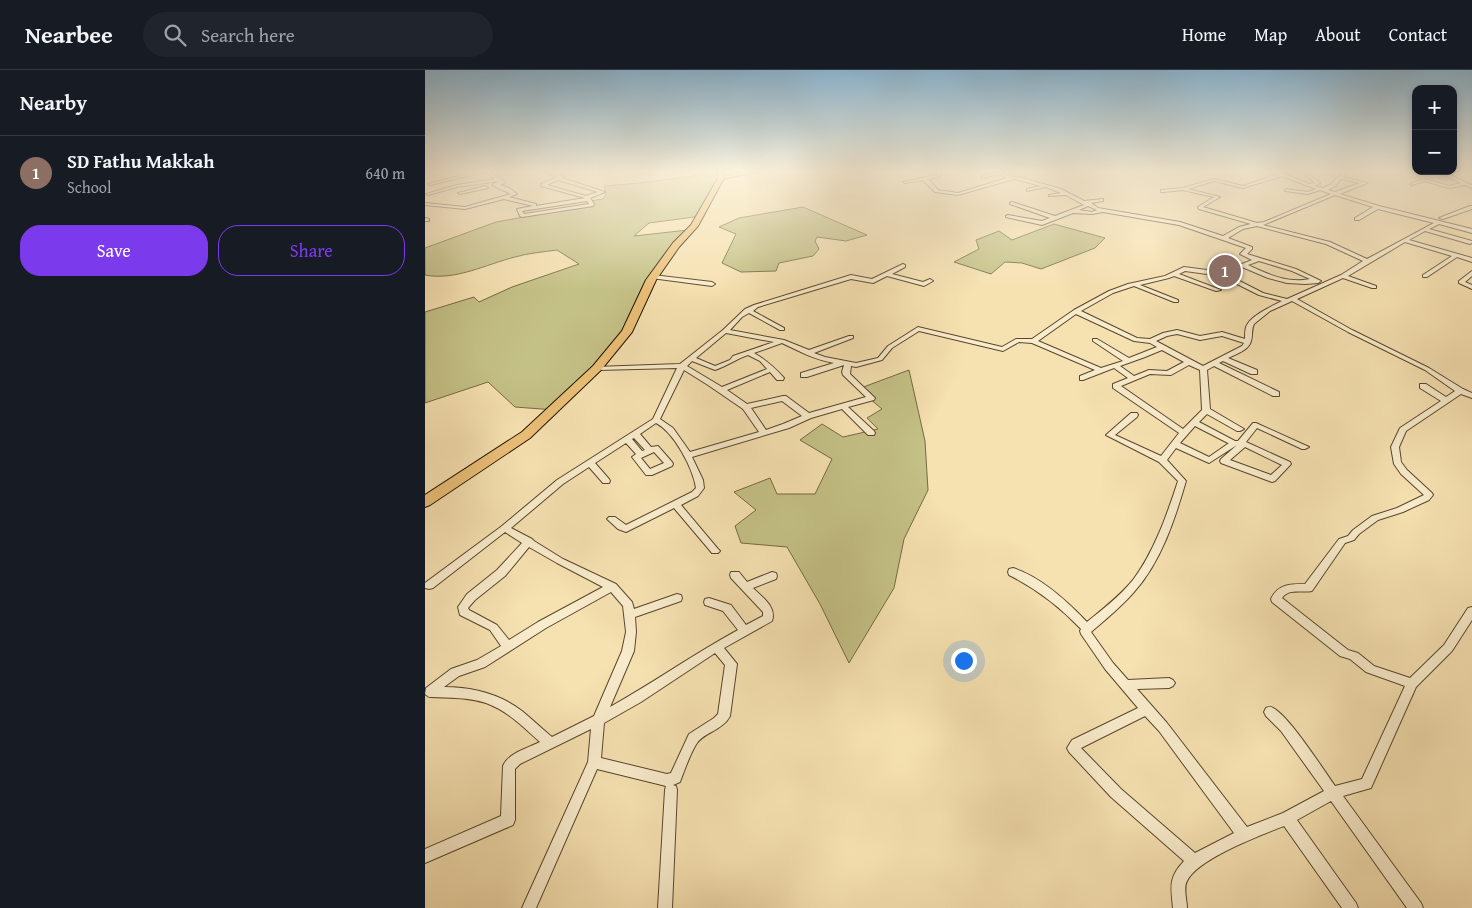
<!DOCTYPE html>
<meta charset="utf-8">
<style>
:root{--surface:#171b24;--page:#20242c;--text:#f1f3f6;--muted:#9ea1a6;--line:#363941;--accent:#7c3aed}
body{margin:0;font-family:"Gentium Book Plus",serif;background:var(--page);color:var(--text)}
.controls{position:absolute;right:15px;top:15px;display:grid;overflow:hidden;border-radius:10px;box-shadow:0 2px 8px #0003}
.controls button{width:45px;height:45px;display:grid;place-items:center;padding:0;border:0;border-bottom:1px solid var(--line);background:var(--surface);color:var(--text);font:25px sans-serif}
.you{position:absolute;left:538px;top:590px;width:18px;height:18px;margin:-12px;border:4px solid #fff;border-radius:50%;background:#1a73e8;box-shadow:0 0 0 8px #1a73e833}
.badge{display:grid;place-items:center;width:32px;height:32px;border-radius:50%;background:var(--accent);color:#fff;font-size:16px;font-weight:700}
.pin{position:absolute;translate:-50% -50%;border:2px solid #fff;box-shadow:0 1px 5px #0006}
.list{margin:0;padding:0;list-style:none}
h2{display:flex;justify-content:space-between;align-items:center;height:65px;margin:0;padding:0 20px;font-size:21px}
h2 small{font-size:16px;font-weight:400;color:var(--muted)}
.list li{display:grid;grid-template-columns:32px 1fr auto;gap:15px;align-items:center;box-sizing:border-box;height:75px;padding:0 20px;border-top:1px solid var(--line)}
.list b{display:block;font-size:19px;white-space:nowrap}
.list p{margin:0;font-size:16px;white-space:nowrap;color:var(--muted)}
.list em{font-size:16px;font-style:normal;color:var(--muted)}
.actions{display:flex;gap:10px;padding:15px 20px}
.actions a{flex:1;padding:11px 0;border:1px solid var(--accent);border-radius:20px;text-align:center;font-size:18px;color:var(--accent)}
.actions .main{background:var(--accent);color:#fff}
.icon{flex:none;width:28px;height:28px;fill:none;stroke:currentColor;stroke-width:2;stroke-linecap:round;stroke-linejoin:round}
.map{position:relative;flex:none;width:1047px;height:838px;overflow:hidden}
header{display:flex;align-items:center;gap:30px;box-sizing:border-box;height:70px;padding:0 25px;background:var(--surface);border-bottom:1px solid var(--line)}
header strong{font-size:24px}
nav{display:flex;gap:28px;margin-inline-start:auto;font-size:18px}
.search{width:350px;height:45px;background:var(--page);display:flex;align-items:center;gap:12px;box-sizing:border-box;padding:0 18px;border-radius:28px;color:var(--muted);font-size:19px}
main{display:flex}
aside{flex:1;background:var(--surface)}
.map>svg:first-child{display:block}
</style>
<header>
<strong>Nearbee</strong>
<div class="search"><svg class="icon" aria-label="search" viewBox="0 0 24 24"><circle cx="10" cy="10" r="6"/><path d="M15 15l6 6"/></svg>Search here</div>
<nav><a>Home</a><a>Map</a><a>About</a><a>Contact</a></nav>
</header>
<main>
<aside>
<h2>Nearby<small></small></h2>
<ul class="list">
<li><span class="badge" style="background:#8d6e63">1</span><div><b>SD Fathu Makkah</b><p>School</p></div><em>640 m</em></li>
</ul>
<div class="actions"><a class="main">Save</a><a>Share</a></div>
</aside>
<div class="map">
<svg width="1047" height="838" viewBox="0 0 1047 838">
<rect width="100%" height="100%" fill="#f6e1b1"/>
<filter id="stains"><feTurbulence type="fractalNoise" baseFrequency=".004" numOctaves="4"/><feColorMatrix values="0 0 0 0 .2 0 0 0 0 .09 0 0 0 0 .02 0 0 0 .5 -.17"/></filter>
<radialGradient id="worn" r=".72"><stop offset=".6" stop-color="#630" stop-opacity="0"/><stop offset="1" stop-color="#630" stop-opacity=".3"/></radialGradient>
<!-- green -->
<g fill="#c4c186" stroke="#746a43">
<path d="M298,102l1,5 -22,39 -53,7 -15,13 54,-6 -44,62 -10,30 -79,88 -40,-3 -27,-25 -63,21v-91l49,-15 5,5 33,-15 67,-23 -22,-14c-14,2 -28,3 -42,7 -28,7 -60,24 -90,18v-27l71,-26 95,-17 -1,-4 13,-2 3,-5 -2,-8 36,-3z"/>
<path d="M378,137l64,28 -21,6 -29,-4 -2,4 4,8 -6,7 -34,7 -3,8 -35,1 -19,-9 14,-29 -17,-7 20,-9z"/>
<path d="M629,154l51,14 -10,10 -54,21 -19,-6 -17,-1 -14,12 -37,-12 25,-13 -3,-9 23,-9 13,9z"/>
<path d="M484,300l16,71 3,49 -24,49 -10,49 -45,75 -29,-59 -33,-57 -46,-4 -6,-17 21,-16 -22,-18 36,-14 7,16h38l17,-35 -32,-19 22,-16 21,13 35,-8 -11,-11 15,-9 -24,-20z"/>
</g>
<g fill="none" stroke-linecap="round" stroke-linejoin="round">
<defs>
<g id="minor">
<path d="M50,102h9l-54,13 -2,-1z"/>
<path d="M59,102h5l16,9v2l-6,2 10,3 8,6 -8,3 27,7v2l49,-8 -44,-12v-2l16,-7 -12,-5h7l11,4 -1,2 43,14 -15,6 4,6 -1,2 -71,11 -2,-1 -3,-7 16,-3 -29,-7 -39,10 -40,-4v-2l40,4 46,-13 -19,-9 7,-4 -42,6 -29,8 -2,-1 31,-9 38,-6zM133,110l40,12 -12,4 -39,-11zM162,131l2,3 -65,10 -2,-3z"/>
<path d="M321,102h11l-36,7 -2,-1z"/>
<path d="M514,102h5l-5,5 -11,2 10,11 20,3 49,-15 -9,-4 -15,4 -2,-1 13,-5h6l7,4 12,1 42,12 23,12 19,-2v2l-12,2 7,5 82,14 43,14 16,-9 12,-3 -52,-15 -1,-2 16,-10 -31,-7 -20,2h-2v-2l22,-2 31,-9 29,7 35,-12 -4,-2h6l30,12 5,-1 -9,-7 4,-1 10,8 -5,3 8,2 8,-4 12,-12h5l-5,5 24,6 -27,11 39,12 93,23v4l-33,-9 -10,5 43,12v2l-2,1 -45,-13 -16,9 63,18v4l-15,-5 -30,20h-4v-2l29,-19 -47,-14 -57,34 28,10v2h-4l-29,-10 -46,21 55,31 77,38 34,21 9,4v5l-11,-4 -55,37 -7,16 2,15 6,8 25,23 1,2 -4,5 -26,12 -25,8 -19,14 -5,6 -9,3 -33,48c-11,2 -23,-3 -30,7l66,52 10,3 16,13 36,12 34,-33 24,-37 4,-1v13l-20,31 -36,36 -45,101 -28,8 78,107 2,5h-16l-76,-107 -34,19 59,83 2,5h-16l-58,-82c-23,9 -87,33 -97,55 -4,7 0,19 0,27h-14c-2,-21 -5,-30 11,-47l-73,-64 -42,-45 -2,-4 5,-8 66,-32 -33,-39 -24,-35 -1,-3 1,-2c-21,-22 -44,-40 -72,-54l-1,-3 1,-3 4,-1c28,9 54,33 74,54 16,-13 33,-26 46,-42 21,-28 34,-65 45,-99l-19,-19 -53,-27 25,-22h6l1,2 -1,2 -22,18 46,21 18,-23 -66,-45v-4l15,-6 -14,-10 -31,12h-3v-4l15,-6 -63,-27 -13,-1 -16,9 -84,-20 -27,17 -10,12 -26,7 -5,-1 -1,8 25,24 -1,2 -26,7 26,24 1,2 -1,2h-6l-26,-26 -31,9 -22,10 -97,29 11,23 1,8 -6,8 -17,9 37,44 2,2 -2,2h-6l-38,-45 -48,24 -8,-3 -11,-10 2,-2h6l11,8 66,-33 4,-4c-3,-20 -22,-56 -40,-65l-16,11 11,13 7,-1 14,16 1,2 -1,2 -20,9h-6l-14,-18 4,-3 -10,-11 -31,20 14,16 1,2 -1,2h-6l-14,-16 -26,17 -52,44 21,11 2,2 29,18 53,25 16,18 2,7 43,-15 4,1 1,3 -1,3 -46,16 1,15 -2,19 -24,56c43,-24 84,-53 128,-77l-15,-19 -18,-6 -1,-3 1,-3 4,-1 22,7 15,20 17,-9v-4l-32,-34 -1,-3 1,-3h8l8,10 25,-10 4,1 1,3 -1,3 -23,9c9,9 24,19 19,33l-48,27 13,16 -7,52c-7,14 -25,16 -33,27 -6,9 -13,28 -17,39l-7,3 3,1 1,4 -5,118h-14l7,-118 1,-4 -69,-17 -61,139h-14l66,-146 3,-33 -71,35 -5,5v51l-2,5 -88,38v-14l76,-33 2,-50c5,-13 25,-18 37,-24 -17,-15 -32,-31 -54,-39 -18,-6 -36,-5 -55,-6 -4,0 -3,-1 -6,-3l1,-6 25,-19 26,-9 24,-14 -11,-16 -30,-15 -2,-8 9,-13 30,-24 25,-27 -17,-11 -72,56 -4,1 -4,-1v-5l77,-57 55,-46 96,-61 24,-51 -80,2 -2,-1v-2l85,-3 43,-34 22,-21 9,-4 97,-30 21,4 31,-15 2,1v2l-13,7 31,8 7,-3 3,2 -9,5 -37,-10 -14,7 -22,-4 -93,28 -5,4 31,17v2h-4l-31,-17 -7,4 -12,13 54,10 25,10 40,-14h4v2l-39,15 11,4 31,6 22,-5 10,-12 30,-19 84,20 14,-8h16l42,-29 35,-19 19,-7 37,-8 19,-9 23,3 35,-6 10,-4 -12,-6 6,-6 -67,-23 -76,-13 -11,2 -19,-1 -31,12 -36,-8v-1l2,-1 34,6 8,-3 -40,-14v-1l2,-1 43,14 29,-11 -18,-10 -17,1v-1l12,-2 -15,-6 -19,4v-2l14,-3 -27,-7 -56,16 -23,-3 -12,-12 -18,3 -2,-1 33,-7zM857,106l34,13 -8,3 -21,-3 -2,1v1l23,3 12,-4 11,4 -67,28 -7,1 -54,-16 17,-10 -32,-8 26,-8 29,7zM916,109l19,4 -25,9 -7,-2 7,-4zM910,125l38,12 -18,11v2h4l19,-11 56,14 -67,36 -37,-17 -67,-17zM663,136l9,4 -5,2 -13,-2zM832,156l69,18 37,17 -22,14 -54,24 -24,-6 -43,-22 22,-4 26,11 19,5 18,1 13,-1 3,-2 -25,-12 -49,-15 5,-5v-2l-24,-9 15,-9zM834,191l33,10 18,8c-23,5 -42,-5 -62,-14zM760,201l22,3 6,-2 46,23 23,6c-10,5 -32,15 -36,26 -1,3 -1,9 -1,12l-23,-7 -22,4 -23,-6 -14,3 -13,6 -13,-1 -56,-27 32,-18 21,-7 40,16h4v-2l-38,-15 29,-7 5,-2 42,15 5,-1 -42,-16zM867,231l56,31 77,38 30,21 -9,6 -20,-13h-6v4l21,13 -41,27 -9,19 3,17 7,10 23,21 -27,13 -25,8 -19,14 -5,6 -9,3 -34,45c-15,0 -27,0 -34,15l1,3 68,54 10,3 16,13 39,14 -43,93 -27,7c-12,-17 -46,-70 -62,-78 -3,-2 -4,-1 -7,0l-2,4 2,4 15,15 43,60 -41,22 -36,14 -80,-104 -30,-34 32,-1 4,-2 2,-3 -2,-3 -4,-2 -41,2 -15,-17 -22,-31c15,-13 30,-25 43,-40 27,-30 41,-73 52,-111l-19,-21 9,-12 33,15 28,-18 -16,14 -1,2 1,2 51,19 3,-1 16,-17 -1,-2 -44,-20 11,-14 45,21h3l4,-2 -53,-24h-3l-15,18h-3l-36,-19 8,-8 30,17h3l4,-2 -34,-20 -3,-39 7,-4 59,30h6v-4l-60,-29 4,-2 28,13h6v-4l-29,-12c8,-4 21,-8 23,-17 2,-6 0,-11 3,-17l16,-13zM651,244l58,27 16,2 7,4 -28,11 -32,-19h-4v2l30,20 -22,7 -63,-27zM301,263l48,9 -41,14 -3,4 -15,6 -19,-8zM752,264l23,6 22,-4 22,7 -2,3 -39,20 -47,-25 11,-5zM357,273c17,8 33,17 52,20l-33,10v4h6l37,-12 -2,7 1,3 23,22 -57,16 -23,-17h-3l-36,8 -20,-14 43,-18 7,8h6l1,-2c-9,-10 -18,-18 -30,-25zM737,280l22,12 -17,9 -18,-1 -15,6 -14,-10 25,-9zM323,285l12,6 7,8 -45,18 -35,-21 5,-5 23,9c12,-4 21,-11 33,-15zM764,295l11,5 2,40 -19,19 -62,-43 29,-12 21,1zM259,300l24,15 35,24 16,23 -69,20 -17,-24 -13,-9zM357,331l20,15 -19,8 -17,6 -15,-22zM770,356l33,17h1l-20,14 -29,-14zM209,368l11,12 -3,1 -10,-12zM820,377l37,18 -11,10 -41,-15zM229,382l10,11 -14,6 -9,-11zM104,477l28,16 46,24 -65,35 -29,18 -12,-15 -28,-15 -1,-2 7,-8 30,-24zM186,522l12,14 3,26 -4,19 -28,65 -42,21c-11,-9 -20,-18 -30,-26 -22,-17 -50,-24 -78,-24l15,-11 26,-9 61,-39zM290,583l10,12 -7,49 -4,4 -25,16 -18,39 -4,1 -66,-16 3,-35 37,-21zM720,646l14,15 75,102 -39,20 -74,-64 -40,-41z"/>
<path d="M1012,102h6l29,13v3l-7,-3 -16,3 -25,-7 -12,4 -2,-1 14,-5 25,7 12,-3z"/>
<path d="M61,116l2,2 -28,6 -2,-1z"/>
<path d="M1045,136h2v3l-29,10 -4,-1z"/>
<path d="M0,148l4,1v2h-4z"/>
<path d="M1047,201v5l-7,6 7,3v4l-13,-6v-2z"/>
<path d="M228,205l59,7 3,2 -3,2 -61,-8 -1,-1z"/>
</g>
<path id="primary" d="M292,102h6l1,6 -26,48 -19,21 -23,33 -24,52 -31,38 -71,68 -100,67 -5,2v-12l97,-63 71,-66 29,-35 24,-51 27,-37 18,-18 27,-47z"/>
</defs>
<!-- minor casing -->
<use href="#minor" stroke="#58472c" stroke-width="2"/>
<!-- primary casing -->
<use href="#primary" stroke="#241400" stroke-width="2"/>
<!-- minor -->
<use href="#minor" fill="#f9eccc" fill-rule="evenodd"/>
<!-- primary -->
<use href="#primary" fill="#ebc078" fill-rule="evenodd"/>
</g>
<!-- sky -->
<linearGradient id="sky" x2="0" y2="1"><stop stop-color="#8bb7d4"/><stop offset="0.46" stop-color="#fbf2dc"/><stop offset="1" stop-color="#fbf2dc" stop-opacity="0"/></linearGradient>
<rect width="1047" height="220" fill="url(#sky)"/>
<rect width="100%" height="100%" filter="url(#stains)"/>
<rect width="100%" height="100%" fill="url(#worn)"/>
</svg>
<div class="controls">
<button>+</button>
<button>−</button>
</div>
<div class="you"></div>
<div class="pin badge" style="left:800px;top:201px;background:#8d6e63">1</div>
</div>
</main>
